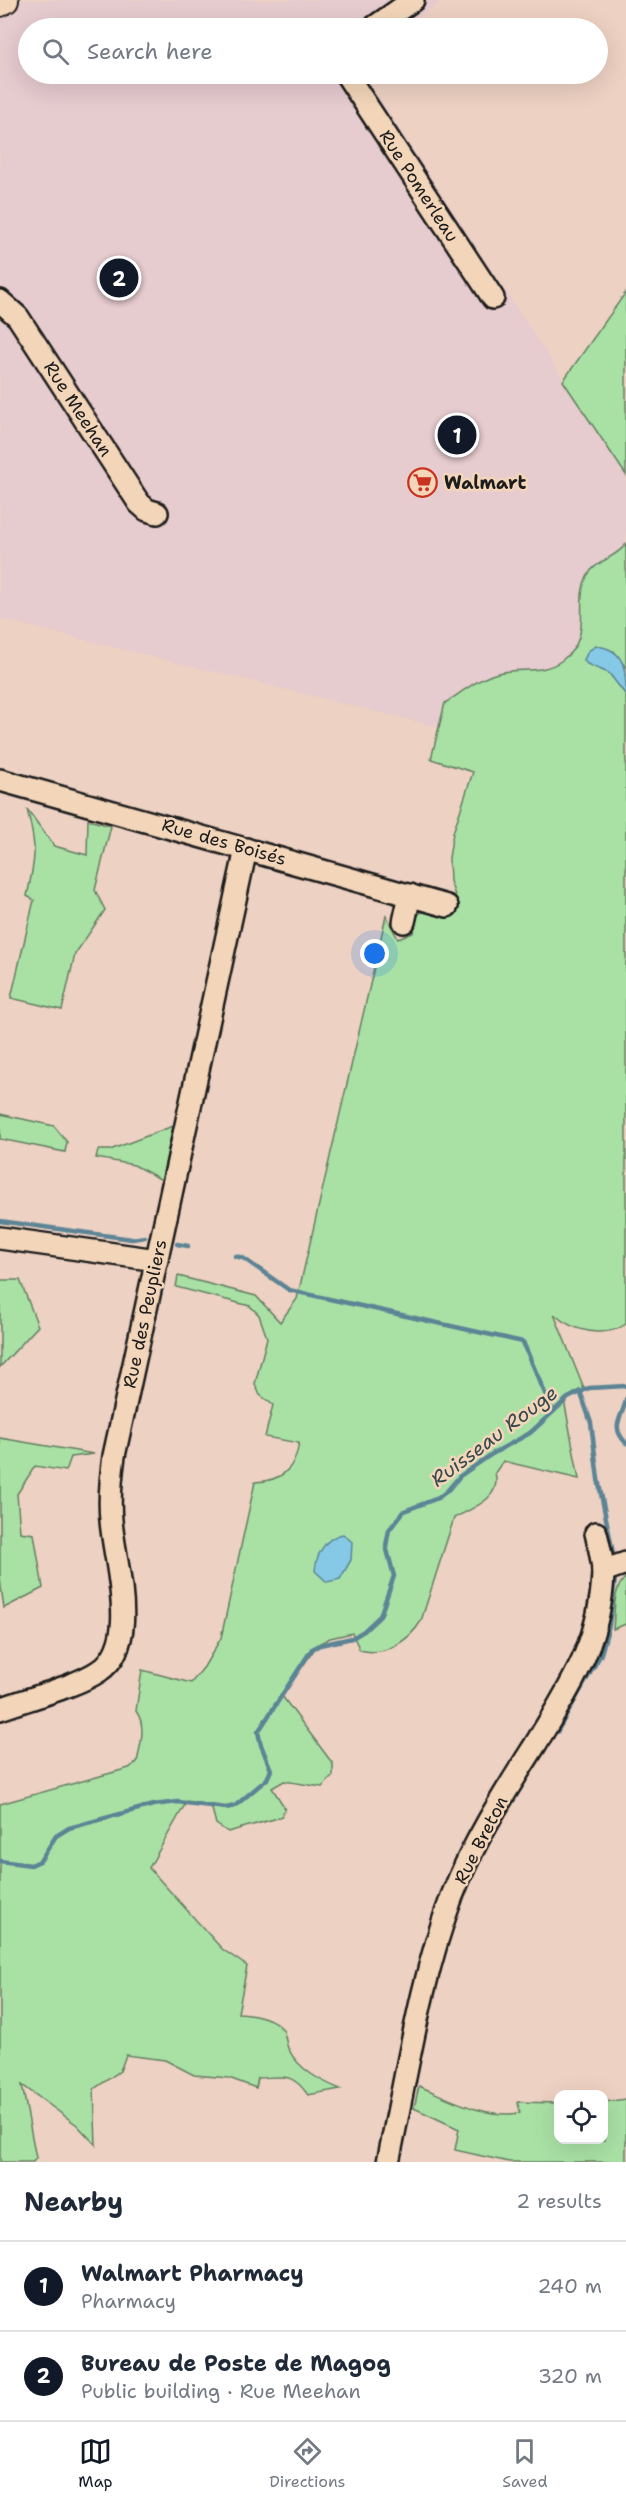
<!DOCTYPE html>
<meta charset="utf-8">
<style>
:root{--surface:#fff;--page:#f2f2f3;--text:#1f2937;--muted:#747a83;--line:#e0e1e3;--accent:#111827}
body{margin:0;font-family:"Shantell Sans",sans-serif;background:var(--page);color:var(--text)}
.controls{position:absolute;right:18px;bottom:18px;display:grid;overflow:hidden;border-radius:12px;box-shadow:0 6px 24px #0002}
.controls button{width:54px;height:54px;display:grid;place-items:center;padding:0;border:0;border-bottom:2px solid var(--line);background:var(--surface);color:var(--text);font:30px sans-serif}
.you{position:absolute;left:375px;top:954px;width:21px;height:21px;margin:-15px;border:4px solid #fff;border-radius:50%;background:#1a73e8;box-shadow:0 0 0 9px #1a73e833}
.badge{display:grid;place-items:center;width:39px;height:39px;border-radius:50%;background:var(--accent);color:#fff;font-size:20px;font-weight:700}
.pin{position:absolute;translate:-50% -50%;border:3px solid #fff;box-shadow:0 2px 6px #0006}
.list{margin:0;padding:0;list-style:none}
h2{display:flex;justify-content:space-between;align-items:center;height:78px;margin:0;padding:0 24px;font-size:26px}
h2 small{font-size:20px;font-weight:400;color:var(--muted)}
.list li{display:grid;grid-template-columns:39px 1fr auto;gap:18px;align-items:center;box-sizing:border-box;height:90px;padding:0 24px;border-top:2px solid var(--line)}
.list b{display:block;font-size:22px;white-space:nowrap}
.list p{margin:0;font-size:20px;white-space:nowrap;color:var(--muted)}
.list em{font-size:20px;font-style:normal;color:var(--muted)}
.icon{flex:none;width:33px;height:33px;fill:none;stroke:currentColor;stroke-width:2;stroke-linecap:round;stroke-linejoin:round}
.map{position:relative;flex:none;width:626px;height:2162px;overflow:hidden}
.search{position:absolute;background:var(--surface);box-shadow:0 6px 24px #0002;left:18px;right:18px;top:18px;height:66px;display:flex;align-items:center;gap:15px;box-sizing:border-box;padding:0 21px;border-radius:33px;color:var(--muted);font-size:22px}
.sheet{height:258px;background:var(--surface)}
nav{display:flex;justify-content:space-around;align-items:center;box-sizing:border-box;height:84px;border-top:2px solid var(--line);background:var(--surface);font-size:16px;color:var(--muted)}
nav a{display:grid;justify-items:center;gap:3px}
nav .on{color:var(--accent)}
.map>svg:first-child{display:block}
</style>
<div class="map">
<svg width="626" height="2162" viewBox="0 0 626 2162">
<rect width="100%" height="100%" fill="#edd1c3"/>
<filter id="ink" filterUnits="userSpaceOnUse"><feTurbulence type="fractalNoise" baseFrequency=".0167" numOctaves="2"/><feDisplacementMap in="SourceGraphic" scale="12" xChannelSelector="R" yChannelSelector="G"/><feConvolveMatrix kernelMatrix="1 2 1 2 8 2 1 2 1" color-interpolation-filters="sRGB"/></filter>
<g filter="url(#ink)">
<!-- built -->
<path fill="#e6cbcf" d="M0,0h443l-42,28h-373v46h335l263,401v69l-11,10 -22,15 -14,70 -10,16 -7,6 -17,8 -39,2 -20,6 -41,26 -6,24 -439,-108z"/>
<!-- green -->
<g fill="#a9e1a5" stroke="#627e60" stroke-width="1.5">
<path d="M626,292v183l-63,-94z"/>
<path d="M626,544v124l-12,-17 -30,9 3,4 22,9 17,22v629c-22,15 -54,7 -72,-10l30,75 -8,3 -12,8 15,79 -76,-18 -8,12c7,26 -23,35 -41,45l-33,103c-12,20 -37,36 -61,29l-8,-17 -22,5 -12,6 -36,52 51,68v12l-11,11 -38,-6 -12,7 13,20 -4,9 -53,15 -12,-8 -5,-19 -24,-4 -38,67 73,81 25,17 -9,47c16,1 38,4 46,19 2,6 2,13 5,18 10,20 32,31 51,39l-32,6c-16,-23 -25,-18 -50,-17l-2,10 -27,-10 -35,-3 -29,-15 -39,-5 -6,16 -26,18 2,56 -19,-20 -55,-40 14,73 -3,4h-33v-358l129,-36 8,-6c3,-16 10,-36 -1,-51l6,-41 49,13 13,-16 17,-29 34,-156c27,-1 40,-13 44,-39l-34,-6 8,-32 -13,-10 -5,-11 12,-46 -8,-23 -9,-9 -74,-19 2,-11 78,20 24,26 17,-23 89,-383 12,23 15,-6 5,-18 5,-4 27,6 6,-19 -6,-17 -1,-23 4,-25 20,-61 -42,-13 14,-56c17,-11 34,-25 53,-30 21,-6 43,2 63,-12 34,-24 12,-56 26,-85 8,-15 29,-18 39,-32z"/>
<path d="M27,809l27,37 33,9 1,-35 23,6 -16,64 10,20 -30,44 -13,56 -51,-12 23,-98 -7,-4c9,-40 10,-48 0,-87z"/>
<path d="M0,1114l54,12 13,16 -2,10 -65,-13z"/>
<path d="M173,1126l-11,54 -28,-15 -38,-7 2,-8h12z"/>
<path d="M0,1280h20l18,46 -38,41z"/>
<path d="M0,1438l94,16 -23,3 -5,14 -31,-5 -18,28 3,38 14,2 9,54 -39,20 -4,-29z"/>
<path d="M626,1577v47l-13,5c2,-17 -1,-40 13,-52z"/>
<path d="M419,2086c31,13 67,33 101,27l-2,-11 38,1 2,7v30h46v-38l22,-3v63h-117l-54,-12 4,-21 -45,-21z"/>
</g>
<!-- water -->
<g fill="#85c9e6" stroke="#5b8495" stroke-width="1.5">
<path d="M596,646c30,3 30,25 30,49l-17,-22 -22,-9 -3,-4 4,-9z"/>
<path d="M343,1534l9,8 -1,18 -11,19 -13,3 -12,-11c1,-16 10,-34 28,-37z"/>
</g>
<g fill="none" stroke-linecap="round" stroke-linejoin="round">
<!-- stream -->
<g stroke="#5b8495" stroke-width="4.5">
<path d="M0,1221l132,18 13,-2"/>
<path d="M177,1244l11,2"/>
<path d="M235,1256l8,2 46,32 234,52 30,70"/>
<path d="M580,1391l11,32 7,56 15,74"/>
<path d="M626,1399c-3,19 -17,26 0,44"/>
<path d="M557,1732l44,-78 8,-29 6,-47"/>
<path d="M0,1861l31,4 9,-4 16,-25 13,-8 84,-23 25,-3 48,6 9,-2 32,-27 4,-9 -10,-25 -3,-13 54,-83 8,-4 32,-7 12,-7 16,-15 14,-40 -8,-30 3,-16 15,-19 34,-13 9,-7 13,-15 32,-22 38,-21 38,-35 21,-10 37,-2"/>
</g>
<defs>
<g id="minor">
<path d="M373,28l40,-28"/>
<path d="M346,74l147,224"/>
<path d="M0,301l18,16 121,186 8,7 10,3"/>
<path d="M0,780l447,126"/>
<path d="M404,922l6,-27"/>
<path d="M0,1238l157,22"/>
<path d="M603,1571l23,-8"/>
<path d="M0,1709c27,-10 77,-23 99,-38 43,-29 15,-107 12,-151 -2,-21 0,-43 3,-64l132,-607"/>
<path d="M388,2162c19,-88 32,-181 64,-266 21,-54 52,-102 83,-151 34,-57 66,-102 68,-172 0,-13 -4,-27 -7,-40"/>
</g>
<path id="major" d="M0,3l5,-3"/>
</defs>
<!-- minor casing -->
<use href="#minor" stroke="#1c1c1c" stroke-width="26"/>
<!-- major casing -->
<use href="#major" stroke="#1c1c1c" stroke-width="30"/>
<!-- minor -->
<use href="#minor" stroke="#f3d6b9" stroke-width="21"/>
<!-- major -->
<use href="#major" stroke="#f3d6b9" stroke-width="26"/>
</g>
</g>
<!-- icons -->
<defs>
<symbol id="supermarket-ring" viewBox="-11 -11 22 22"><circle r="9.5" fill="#f3d6b9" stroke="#c8321e" stroke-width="1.5"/><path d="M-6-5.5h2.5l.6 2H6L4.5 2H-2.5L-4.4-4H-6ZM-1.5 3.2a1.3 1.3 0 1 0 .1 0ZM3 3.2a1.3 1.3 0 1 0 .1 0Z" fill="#c8321e"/></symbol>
</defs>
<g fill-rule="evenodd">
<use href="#supermarket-ring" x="406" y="466" width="33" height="33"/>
</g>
<g text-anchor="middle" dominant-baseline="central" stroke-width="5" stroke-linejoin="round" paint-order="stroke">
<!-- street labels -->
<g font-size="18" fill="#1c1c1c" stroke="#f3d6b9">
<text transform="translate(419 186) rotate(57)">Rue Pomerleau</text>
<text transform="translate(78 409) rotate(57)">Rue Meehan</text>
<text transform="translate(224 842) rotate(16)">Rue des Boisés</text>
<text transform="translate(145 1314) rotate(-78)">Rue des Peupliers</text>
<text transform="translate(481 1840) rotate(-63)">Rue Breton</text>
</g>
<!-- poi labels -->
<g font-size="18" font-weight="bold" fill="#1c1c1c" stroke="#f3d6b9" text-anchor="start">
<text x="444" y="483">Walmart</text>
</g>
<!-- water labels -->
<g font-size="20" font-style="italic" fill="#36474e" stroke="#f3d6b9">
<text transform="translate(494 1436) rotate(-37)">Ruisseau Rouge</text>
</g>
</g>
</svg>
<div class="controls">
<button><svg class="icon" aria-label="locate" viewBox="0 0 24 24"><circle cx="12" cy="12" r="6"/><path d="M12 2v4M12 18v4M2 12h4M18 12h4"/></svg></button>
</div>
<div class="you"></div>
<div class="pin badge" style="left:457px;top:435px">1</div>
<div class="pin badge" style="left:119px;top:278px">2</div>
<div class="search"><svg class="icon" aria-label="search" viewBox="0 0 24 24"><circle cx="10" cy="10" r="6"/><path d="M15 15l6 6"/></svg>Search here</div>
</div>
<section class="sheet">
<h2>Nearby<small>2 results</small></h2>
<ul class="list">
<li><span class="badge">1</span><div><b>Walmart Pharmacy</b><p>Pharmacy</p></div><em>240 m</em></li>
<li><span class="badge">2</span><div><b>Bureau de Poste de Magog</b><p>Public building · Rue Meehan</p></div><em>320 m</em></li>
</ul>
</section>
<nav>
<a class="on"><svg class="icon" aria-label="map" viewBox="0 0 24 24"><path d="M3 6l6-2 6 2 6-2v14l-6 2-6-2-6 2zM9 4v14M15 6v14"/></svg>Map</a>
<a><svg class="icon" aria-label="directions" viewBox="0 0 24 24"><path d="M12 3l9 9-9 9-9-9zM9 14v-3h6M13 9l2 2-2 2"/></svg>Directions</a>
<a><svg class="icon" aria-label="saved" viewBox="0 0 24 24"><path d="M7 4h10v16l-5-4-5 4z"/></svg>Saved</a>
</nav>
